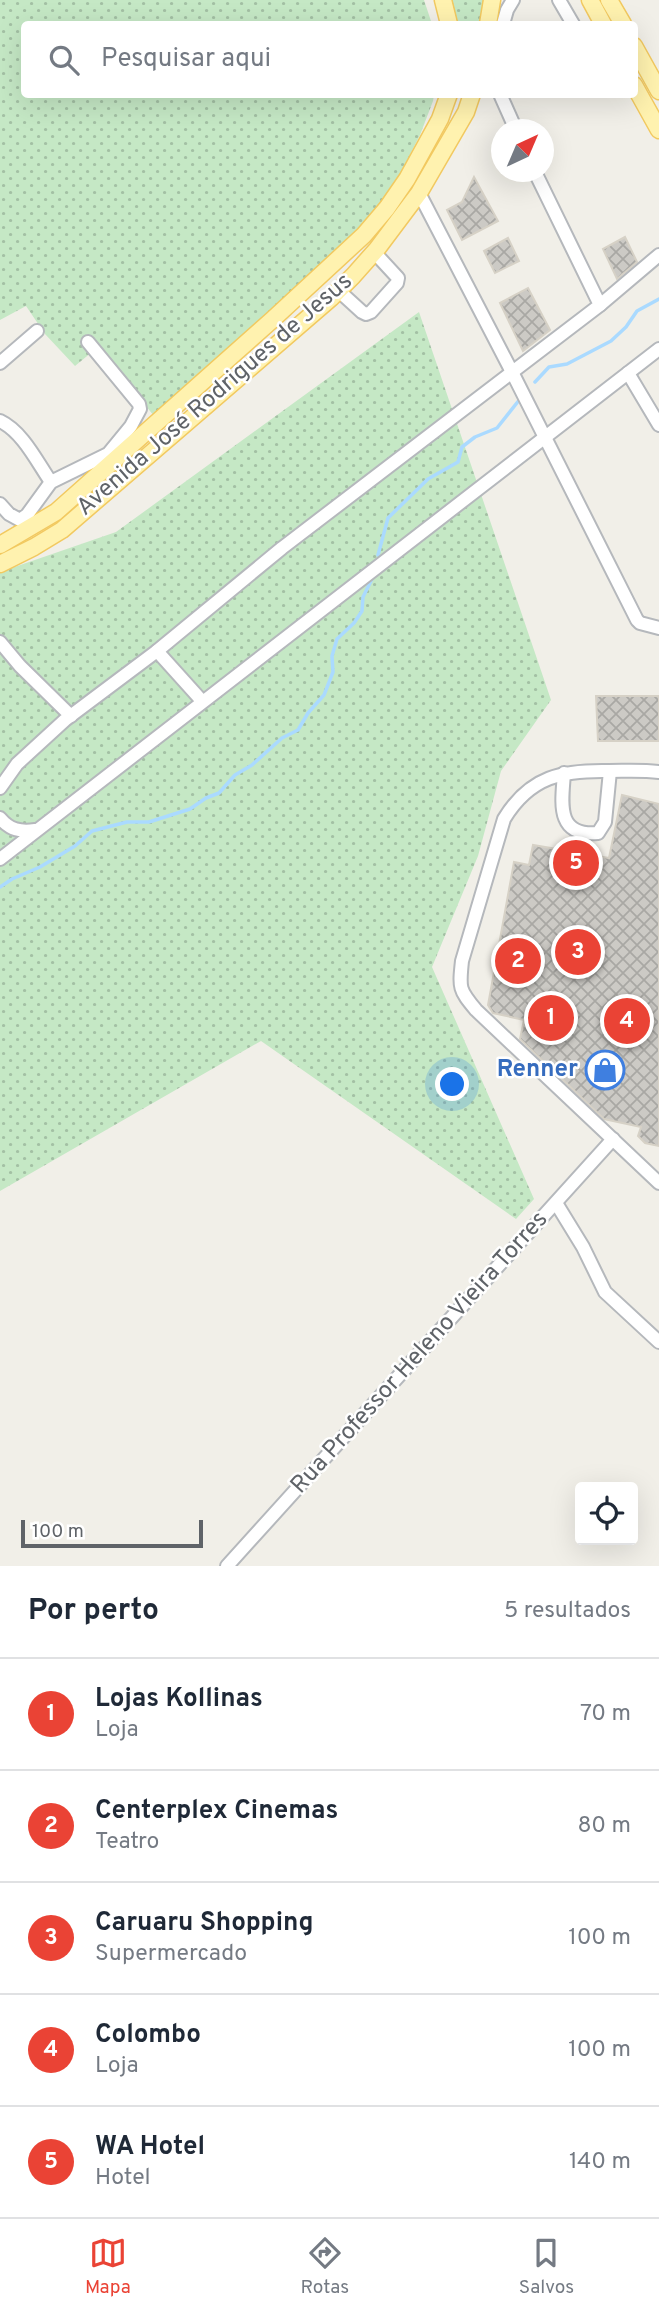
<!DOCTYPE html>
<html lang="pt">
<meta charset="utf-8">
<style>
:root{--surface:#fff;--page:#f6f6f7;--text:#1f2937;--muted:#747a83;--line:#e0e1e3;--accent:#ea4335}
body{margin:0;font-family:Overpass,sans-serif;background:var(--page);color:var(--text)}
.controls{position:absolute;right:21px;bottom:21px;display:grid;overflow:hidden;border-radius:7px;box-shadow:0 7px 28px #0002}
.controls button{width:63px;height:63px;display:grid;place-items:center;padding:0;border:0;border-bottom:2px solid var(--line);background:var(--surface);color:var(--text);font:35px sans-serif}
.compass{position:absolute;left:491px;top:119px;width:63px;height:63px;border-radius:50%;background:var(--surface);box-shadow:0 7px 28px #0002;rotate:44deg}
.scale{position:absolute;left:21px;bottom:18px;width:182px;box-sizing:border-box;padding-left:7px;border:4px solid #5f6368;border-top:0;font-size:19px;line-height:24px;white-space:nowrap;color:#5f6368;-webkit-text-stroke:5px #fff;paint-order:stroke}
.you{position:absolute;left:453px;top:1085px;width:24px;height:24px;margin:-18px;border:5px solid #fff;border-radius:50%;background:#1a73e8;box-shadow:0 0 0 10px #1a73e833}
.badge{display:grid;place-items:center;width:46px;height:46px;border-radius:50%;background:var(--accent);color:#fff;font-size:23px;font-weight:700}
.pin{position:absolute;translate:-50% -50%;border:4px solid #fff;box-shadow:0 2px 7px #0006}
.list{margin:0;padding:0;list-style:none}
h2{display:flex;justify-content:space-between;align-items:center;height:91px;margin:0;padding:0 28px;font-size:30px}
h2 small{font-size:23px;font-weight:400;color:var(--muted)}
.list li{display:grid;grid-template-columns:46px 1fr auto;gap:21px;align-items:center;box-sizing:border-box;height:112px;padding:0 28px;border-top:2px solid var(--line)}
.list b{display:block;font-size:26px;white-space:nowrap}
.list p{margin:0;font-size:23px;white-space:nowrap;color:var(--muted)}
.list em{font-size:23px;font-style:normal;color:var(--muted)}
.icon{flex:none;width:38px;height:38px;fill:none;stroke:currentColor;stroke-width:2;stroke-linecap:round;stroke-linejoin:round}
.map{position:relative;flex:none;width:659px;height:1566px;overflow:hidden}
.search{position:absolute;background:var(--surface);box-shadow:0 7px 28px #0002;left:21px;right:21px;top:21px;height:77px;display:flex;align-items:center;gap:18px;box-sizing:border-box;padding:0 24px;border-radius:7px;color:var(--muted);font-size:26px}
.sheet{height:651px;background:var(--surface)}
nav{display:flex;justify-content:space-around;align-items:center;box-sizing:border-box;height:98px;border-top:2px solid var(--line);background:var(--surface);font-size:19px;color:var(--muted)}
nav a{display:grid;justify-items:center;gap:4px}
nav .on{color:var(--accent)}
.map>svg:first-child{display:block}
</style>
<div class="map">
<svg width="659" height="1566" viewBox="0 0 659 1566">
<defs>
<pattern id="grass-dots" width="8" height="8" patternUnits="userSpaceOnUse" patternTransform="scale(1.75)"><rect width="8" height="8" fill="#c5e8c5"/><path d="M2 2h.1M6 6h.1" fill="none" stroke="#a3c0a4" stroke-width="1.8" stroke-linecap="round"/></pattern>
<pattern id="building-cross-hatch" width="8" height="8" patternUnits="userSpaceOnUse" patternTransform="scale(1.75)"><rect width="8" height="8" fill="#cccac5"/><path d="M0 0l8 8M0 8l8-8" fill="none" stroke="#a9a8a4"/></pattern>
</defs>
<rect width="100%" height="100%" fill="#f1efe8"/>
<!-- grass -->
<g fill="url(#grass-dots)">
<path d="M0,0h424l8,24h-408v70l410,1 -1,6 -13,34 -27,53 -36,46 -203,182 -56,-69 -23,19 -30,-32 -19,-28 -26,14z"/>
<path d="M443,0h53l-4,24h-43z"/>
<path d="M419,312l132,388 -50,71 -23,85 -46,111 102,232 -18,20 -255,-178 -261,150v-619l116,-40z"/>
</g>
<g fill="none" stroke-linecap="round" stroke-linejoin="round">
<!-- stream -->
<g stroke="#aadaff" stroke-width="3.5">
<path d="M535,382l14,-15 18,-3 44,-23 15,-14 11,-16 22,-12"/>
<path d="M378,555l10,-37 40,-39 30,-17 4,-15 13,-10 22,-9 23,-29"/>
<path d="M0,887l12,-8 28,-12 35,-21 17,-15 35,-9h22l41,-13 16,-11 13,-5 16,-18 17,-10 30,-27 16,-8 10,-17 16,-18 9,-23 -1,-16 5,-17 17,-16 8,-12 1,-14 10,-20"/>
</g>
</g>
<!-- building -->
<g fill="url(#building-cross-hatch)" stroke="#d6d1c6" stroke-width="2">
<path d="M474,177l24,44 -36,19 -15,-30 15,-8z"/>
<path d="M625,237l12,25 -20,17 -14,-30z"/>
<path d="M508,238l11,23 -24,12 -11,-22z"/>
<path d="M528,288l22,42 -27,21 -23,-48z"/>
<path d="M596,696h63v45h-61z"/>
<path d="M622,795l37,9v342l-14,-3 -7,-7 3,-9 -37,-8 -84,-80 4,-19 -31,-7 -5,-8 26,-143 15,3 4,-20 76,13z"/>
</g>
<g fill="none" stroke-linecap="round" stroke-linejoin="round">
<defs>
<g id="minor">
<path d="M559,0l14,24"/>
<path d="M503,24l4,-14 6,-10"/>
<path d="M500,94l16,36"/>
<path d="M419,193l93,179 125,248 3,3 19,5"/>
<path d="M339,291l23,21 4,2 5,-2 26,-29 1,-5 -24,-26"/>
<path d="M600,305l59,-50"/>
<path d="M0,363l37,-32"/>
<path d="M628,373l31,52"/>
<path d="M0,421c23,11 37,41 51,61"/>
<path d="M0,504l9,10 11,6 7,-5 24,-33 57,-28 23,-28 9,-17 -1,-5 -51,-62"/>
<path d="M0,642l20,24 51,50"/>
<path d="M157,651l45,50"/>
<path d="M659,772c-17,-2 -33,-1 -50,-1 -46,-1 -79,5 -105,48l-42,142c-3,27 -3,29 14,49l183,173"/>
<path d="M564,773c-2,29 -9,64 34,60l7,-11 5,-51"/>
<path d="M0,788l17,-24 48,-44 92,-69 125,-103 318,-243 -65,-133"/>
<path d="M0,818c10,12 20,14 35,12"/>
<path d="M0,859l659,-510"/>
<path d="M556,1203l27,44 22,45 54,50"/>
<path d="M227,1566l386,-427"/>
</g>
<g id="major">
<path d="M443,0l6,24"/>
<path d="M590,0l13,24"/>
<path d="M609,0l14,24"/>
<path d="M488,24l4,-24"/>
<path d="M634,46l25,45"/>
<path d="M634,85l25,45"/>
<path d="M0,545l56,-33 216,-192 92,-85 23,-27 20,-29 33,-60 9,-25"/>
<path d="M0,564l34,-17 28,-17 269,-232 22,-22 24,-27 42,-56 47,-81 6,-18"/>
</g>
</defs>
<!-- minor casing -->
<use href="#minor" stroke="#b5b8bc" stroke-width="16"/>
<!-- major casing -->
<use href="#major" stroke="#f2c960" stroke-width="19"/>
<!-- minor -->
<use href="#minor" stroke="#fff" stroke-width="12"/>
<!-- major -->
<use href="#major" stroke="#fff2af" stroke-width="16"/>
</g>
<!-- icons -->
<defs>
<symbol id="shop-ring" viewBox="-11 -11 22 22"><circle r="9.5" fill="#fff" stroke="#3f7fe0" stroke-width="1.5"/><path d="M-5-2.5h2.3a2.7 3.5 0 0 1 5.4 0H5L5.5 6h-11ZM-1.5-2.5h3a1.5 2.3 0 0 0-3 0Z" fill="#3f7fe0"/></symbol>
</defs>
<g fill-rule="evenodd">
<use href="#shop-ring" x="583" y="1048" width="44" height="44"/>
</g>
<g text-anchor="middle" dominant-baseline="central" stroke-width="5" stroke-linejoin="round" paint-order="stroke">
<!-- street labels -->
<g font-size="24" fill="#5f6368" stroke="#fff">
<text transform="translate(215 395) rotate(-41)">Avenida José Rodrigues de Jesus</text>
<text transform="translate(420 1353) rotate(-48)">Rua Professor Heleno Vieira Torres</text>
</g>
<!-- shop labels -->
<g font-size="24" font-weight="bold" fill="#366cbe" stroke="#fff" text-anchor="end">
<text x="578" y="1070">Renner</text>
</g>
</g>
</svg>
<div class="controls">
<button><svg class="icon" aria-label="locate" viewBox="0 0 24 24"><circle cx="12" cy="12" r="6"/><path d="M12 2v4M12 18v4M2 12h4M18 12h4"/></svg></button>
</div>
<svg class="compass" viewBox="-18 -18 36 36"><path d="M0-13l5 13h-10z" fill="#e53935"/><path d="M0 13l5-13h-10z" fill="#747a83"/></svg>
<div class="scale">100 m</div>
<div class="you"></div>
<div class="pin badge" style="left:551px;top:1018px">1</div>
<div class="pin badge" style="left:518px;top:961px">2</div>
<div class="pin badge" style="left:578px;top:952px">3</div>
<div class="pin badge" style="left:627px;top:1021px">4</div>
<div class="pin badge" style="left:576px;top:863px">5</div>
<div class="search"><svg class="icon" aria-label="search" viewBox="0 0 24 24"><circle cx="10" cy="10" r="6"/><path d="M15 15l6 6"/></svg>Pesquisar aqui</div>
</div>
<section class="sheet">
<h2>Por perto<small>5 resultados</small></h2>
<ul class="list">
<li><span class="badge">1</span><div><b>Lojas Kollinas</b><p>Loja</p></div><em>70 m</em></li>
<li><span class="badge">2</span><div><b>Centerplex Cinemas</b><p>Teatro</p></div><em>80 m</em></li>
<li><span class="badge">3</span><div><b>Caruaru Shopping</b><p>Supermercado</p></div><em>100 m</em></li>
<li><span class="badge">4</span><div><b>Colombo</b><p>Loja</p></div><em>100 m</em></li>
<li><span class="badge">5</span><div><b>WA Hotel</b><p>Hotel</p></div><em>140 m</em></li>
</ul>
</section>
<nav>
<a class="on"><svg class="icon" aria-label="map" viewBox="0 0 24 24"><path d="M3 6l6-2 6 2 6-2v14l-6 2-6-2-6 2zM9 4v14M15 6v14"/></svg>Mapa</a>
<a><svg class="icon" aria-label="directions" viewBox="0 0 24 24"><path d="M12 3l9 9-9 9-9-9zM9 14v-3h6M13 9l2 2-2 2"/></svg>Rotas</a>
<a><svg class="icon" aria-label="saved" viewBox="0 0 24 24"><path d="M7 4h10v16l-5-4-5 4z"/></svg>Salvos</a>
</nav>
